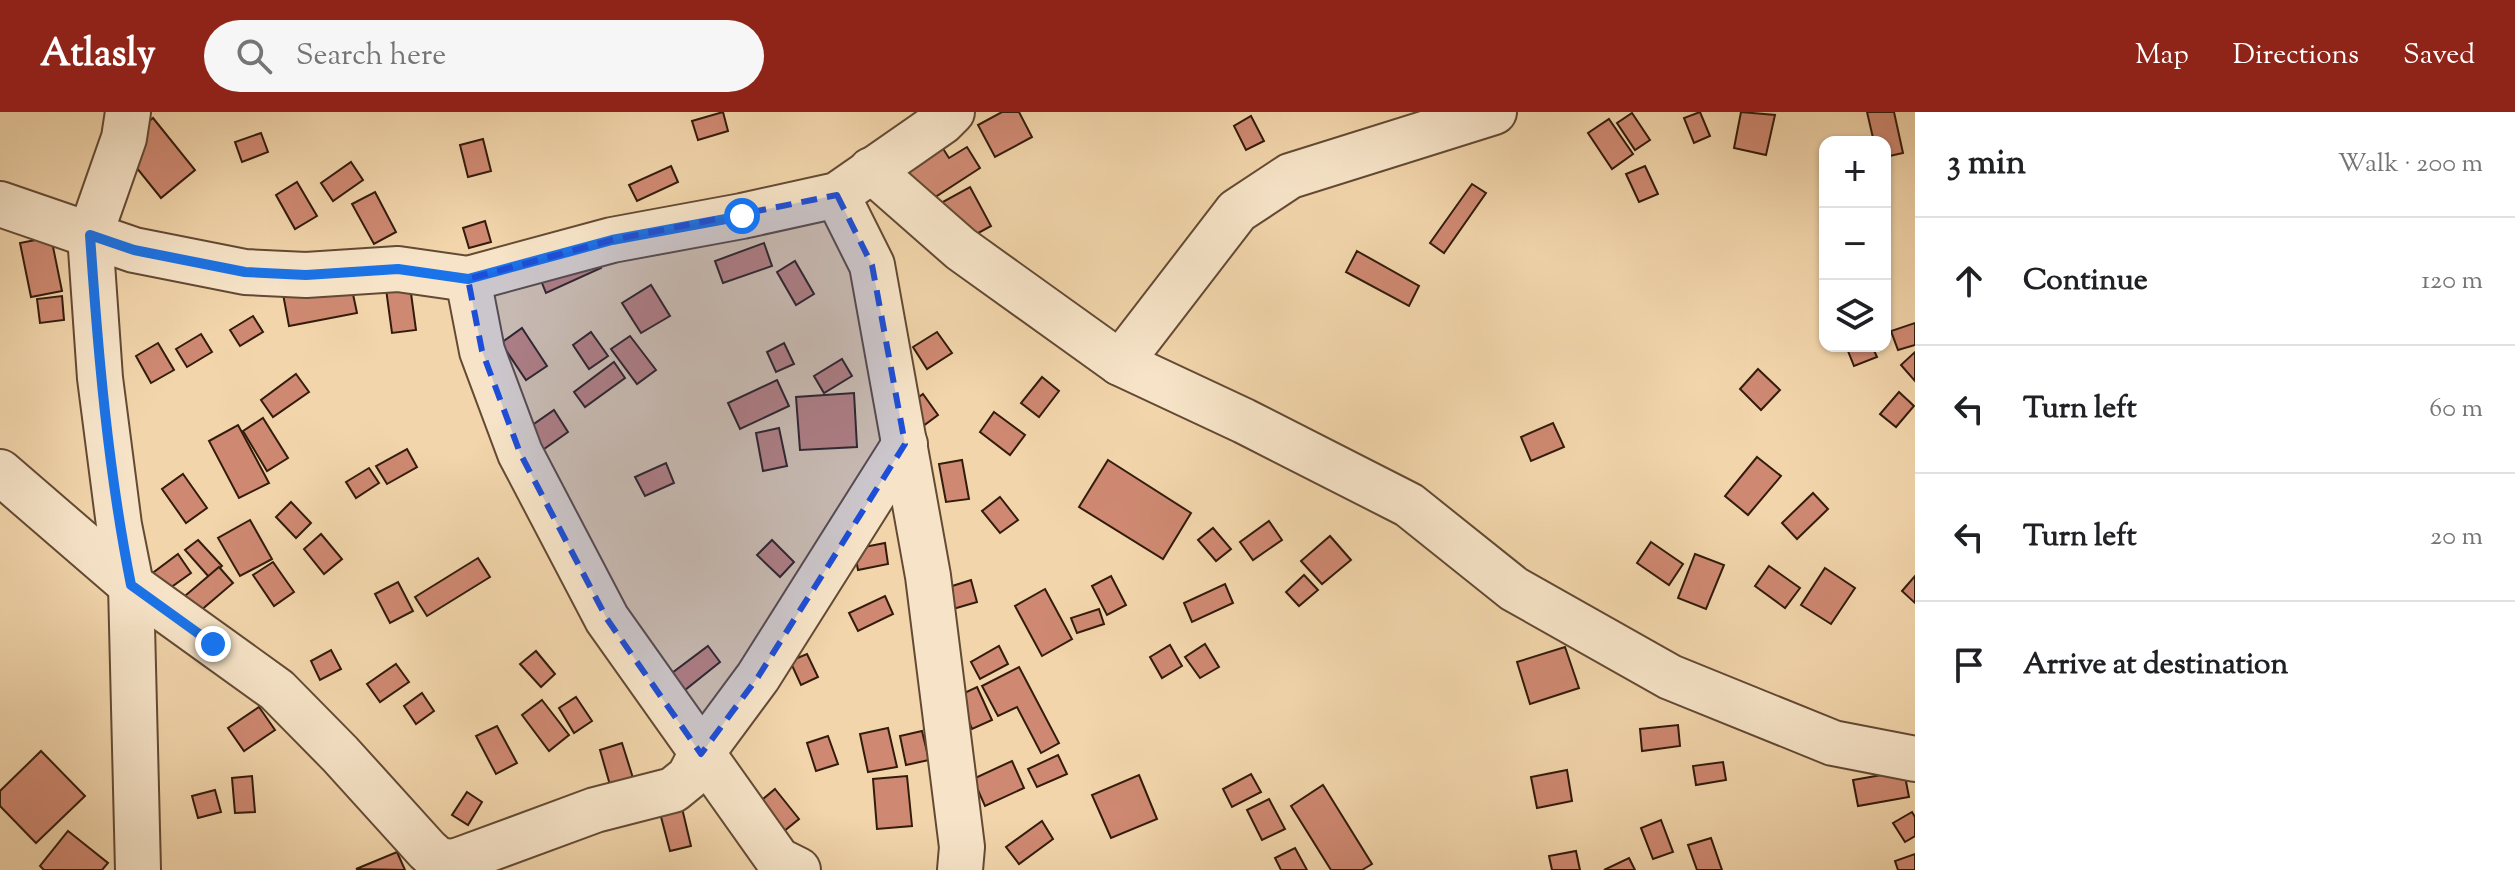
<!DOCTYPE html>
<meta charset="utf-8">
<style>
:root{--surface:#fff;--page:#f6f6f6;--text:#202124;--muted:#757577;--line:#e0e0e0;--accent:#8f2418}
body{margin:0;font-family:"Sorts Mill Goudy",serif;background:var(--page);color:var(--text)}
.controls{position:absolute;right:24px;top:24px;display:grid;overflow:hidden;border-radius:16px;box-shadow:0 2px 6px #0004}
.controls button{width:72px;height:72px;display:grid;place-items:center;padding:0;border:0;border-bottom:2px solid var(--line);background:var(--surface);color:var(--text);font:40px sans-serif}
.stop{position:absolute;width:24px;height:24px;margin:-18px;border:6px solid #1a73e8;border-radius:50%;background:#fff}
.stop.end{background:#1a73e8;border-color:#fff;box-shadow:0 2px 8px #0008}
.list{margin:0;padding:0;list-style:none}
h2{display:flex;justify-content:space-between;align-items:center;height:104px;margin:0;padding:0 32px;font-size:34px}
h2 small{font-size:26px;font-weight:400;color:var(--muted)}
.list li{display:grid;grid-template-columns:52px 1fr auto;gap:24px;align-items:center;box-sizing:border-box;height:128px;padding:0 32px;border-top:2px solid var(--line)}
.list b{display:block;font-size:30px;white-space:nowrap}
.list em{font-size:26px;font-style:normal;color:var(--muted)}
.icon{flex:none;width:44px;height:44px;fill:none;stroke:currentColor;stroke-width:2;stroke-linecap:round;stroke-linejoin:round}
.map{position:relative;flex:none;width:1915px;height:758px;overflow:hidden}
header{display:flex;align-items:center;gap:48px;box-sizing:border-box;height:112px;padding:0 40px;background:var(--accent);color:#fff}
header strong{font-size:38px}
nav{display:flex;gap:44px;margin-inline-start:auto;font-size:28px}
.search{width:560px;height:72px;background:var(--page);display:flex;align-items:center;gap:20px;box-sizing:border-box;padding:0 28px;border-radius:44px;color:var(--muted);font-size:30px}
main{display:flex}
aside{flex:1;background:var(--surface)}
.map>svg:first-child{display:block}
</style>
<header>
<strong>Atlasly</strong>
<div class="search"><svg class="icon" aria-label="search" viewBox="0 0 24 24"><circle cx="10" cy="10" r="6"/><path d="M15 15l6 6"/></svg>Search here</div>
<nav><a>Map</a><a>Directions</a><a>Saved</a></nav>
</header>
<main>
<div class="map">
<svg width="1915" height="758" viewBox="0 0 1915 758">
<rect width="100%" height="100%" fill="#f2d5ab"/>
<filter id="stains"><feTurbulence type="fractalNoise" baseFrequency=".0025" numOctaves="4"/><feColorMatrix values="0 0 0 0 .2 0 0 0 0 .09 0 0 0 0 .02 0 0 0 .5 -.17"/></filter>
<radialGradient id="worn" r=".72"><stop offset=".6" stop-color="#630" stop-opacity="0"/><stop offset="1" stop-color="#630" stop-opacity=".3"/></radialGradient>
<!-- building -->
<g fill="#cf8972" stroke="#331c0c" stroke-width="2">
<path d="M723,0l5,19 -30,9 -6,-19z"/>
<path d="M1002,0h17l13,25 -37,20 -17,-32z"/>
<path d="M1700,0l10,24 -16,7 -10,-25z"/>
<path d="M1741,0l34,3 -9,40 -32,-7z"/>
<path d="M1867,0h27l9,41 -18,4v-15h-11z"/>
<path d="M1632,1l18,27 -15,10 -18,-27z"/>
<path d="M1251,4l13,25 -18,9 -12,-24z"/>
<path d="M153,6l42,52 -34,28 -42,-52z"/>
<path d="M1609,7l24,35 -21,15 -24,-36z"/>
<path d="M261,21l7,19 -26,10 -7,-20z"/>
<path d="M935,24l14,22 18,-11 13,21 -54,35 -27,-43z"/>
<path d="M483,27l8,32 -23,6 -8,-32z"/>
<path d="M351,50l12,18 -30,21 -12,-18z"/>
<path d="M671,54l7,16 -41,19 -8,-16z"/>
<path d="M1645,54l13,28 -19,8 -13,-28z"/>
<path d="M297,70l20,34 -22,13 -19,-34z"/>
<path d="M1472,72l14,9 -42,60 -14,-10z"/>
<path d="M970,75l21,39 -40,22 -21,-39z"/>
<path d="M375,80l21,40 -22,12 -22,-40z"/>
<path d="M485,109l6,21 -22,6 -6,-20z"/>
<path d="M51,125l11,54 -31,6 -11,-54z"/>
<path d="M764,131l8,23 -49,17 -8,-22z"/>
<path d="M593,136l8,20 -55,25 -8,-20z"/>
<path d="M1357,139l62,35 -10,20 -63,-34z"/>
<path d="M795,149l19,33 -18,11 -19,-33z"/>
<path d="M350,168l7,33 -68,13 -6,-32z"/>
<path d="M651,173l19,31 -29,17 -19,-30z"/>
<path d="M410,174l6,44 -24,3 -6,-44z"/>
<path d="M62,184l2,24 -24,3 -3,-24z"/>
<path d="M253,204l10,16 -23,14 -10,-16z"/>
<path d="M1915,211v22l-17,5 -7,-19z"/>
<path d="M522,216l25,38 -21,14 -25,-37z"/>
<path d="M591,220l17,24 -19,13 -16,-24z"/>
<path d="M937,220l15,21 -25,16 -14,-22z"/>
<path d="M201,222l11,18 -25,15 -11,-18z"/>
<path d="M630,224l26,34 -19,14 -26,-35z"/>
<path d="M158,231l16,27 -23,13 -15,-27z"/>
<path d="M784,231l10,21 -18,8 -9,-20z"/>
<path d="M1860,234h12l5,11 -23,9 -6,-15z"/>
<path d="M1915,240v29l-14,-16z"/>
<path d="M842,247l10,17 -28,17 -10,-17z"/>
<path d="M614,250l11,16 -40,29 -11,-15z"/>
<path d="M1758,257l22,21 -19,20 -21,-21z"/>
<path d="M296,262l13,18 -36,25 -12,-17z"/>
<path d="M1042,265l17,14 -20,26 -18,-14z"/>
<path d="M777,268l12,26 -49,23 -12,-26z"/>
<path d="M1899,280l15,14 -18,21 -16,-13z"/>
<path d="M854,281l3,54 -57,3 -4,-53z"/>
<path d="M923,282l15,21 -19,14 -16,-20z"/>
<path d="M554,298l14,22 -48,34 -15,-22z"/>
<path d="M994,300l31,23 -15,20 -30,-23z"/>
<path d="M263,306l25,40 -21,13 -24,-40z"/>
<path d="M1553,311l11,24 -33,14 -10,-24z"/>
<path d="M238,313l31,58 -30,15 -30,-57z"/>
<path d="M779,316l8,38 -24,5 -7,-38z"/>
<path d="M407,337l10,18 -30,17 -11,-18z"/>
<path d="M1757,345l24,19 -33,39 -23,-19z"/>
<path d="M962,348l7,39 -23,3 -7,-38z"/>
<path d="M1108,348l83,53 -28,46 -84,-52z"/>
<path d="M666,351l8,20 -29,13 -10,-19z"/>
<path d="M369,356l10,15 -23,15 -10,-16z"/>
<path d="M183,362l24,34 -21,15 -24,-34z"/>
<path d="M1813,381l15,16 -31,30 -15,-16z"/>
<path d="M1000,385l18,23 -18,13 -18,-22z"/>
<path d="M291,390l20,21 -15,15 -20,-21z"/>
<path d="M250,408l22,39 -32,17 -22,-38z"/>
<path d="M1269,409l13,19 -29,20 -13,-18z"/>
<path d="M1213,416l18,21 -15,12 -18,-21z"/>
<path d="M321,422l21,25 -18,15 -20,-25z"/>
<path d="M1330,424l21,24 -29,24 -21,-23z"/>
<path d="M198,428l24,26 -13,11 -24,-27z"/>
<path d="M772,428l22,22 -14,15 -23,-22z"/>
<path d="M1651,430l32,22 -14,21 -32,-22z"/>
<path d="M885,431l3,21 -30,6 -4,-21z"/>
<path d="M178,442l13,19 -28,20 -13,-18z"/>
<path d="M1695,442l29,11 -18,44 -28,-11z"/>
<path d="M478,446l12,19 -63,39 -12,-19z"/>
<path d="M273,450l21,30 -20,14 -21,-31z"/>
<path d="M1769,454l31,22 -15,20 -30,-22z"/>
<path d="M219,455l14,16 -40,34 -14,-16z"/>
<path d="M1825,456l30,20 -24,36 -30,-19z"/>
<path d="M1304,463l14,15 -19,16 -13,-14z"/>
<path d="M1111,464l15,29 -19,10 -15,-29z"/>
<path d="M1915,464v27l-13,-12z"/>
<path d="M971,468l6,22 -24,7 -7,-21z"/>
<path d="M398,470l15,29 -23,12 -15,-29z"/>
<path d="M1225,472l8,19 -41,19 -8,-19z"/>
<path d="M1045,477l27,50 -30,17 -27,-50z"/>
<path d="M885,484l8,18 -35,17 -9,-18z"/>
<path d="M1099,497l5,15 -27,9 -6,-15z"/>
<path d="M1205,532l14,23 -19,11 -15,-21z"/>
<path d="M1170,533l12,21 -20,12 -12,-21z"/>
<path d="M708,534l12,16 -35,28 -13,-17z"/>
<path d="M999,534l9,18 -28,15 -9,-17z"/>
<path d="M1565,535l14,41 -49,16 -13,-42z"/>
<path d="M331,538l10,19 -21,11 -9,-19z"/>
<path d="M536,539l19,23 -14,13 -21,-23z"/>
<path d="M807,542l11,23 -17,8 -11,-24z"/>
<path d="M396,552l13,18 -29,20 -13,-18z"/>
<path d="M1019,555l40,76 -18,10 -24,-46 -19,9 -16,-30z"/>
<path d="M977,575l15,33 -20,9 -14,-33z"/>
<path d="M422,581l12,18 -18,13 -12,-18z"/>
<path d="M576,585l16,24 -18,12 -15,-25z"/>
<path d="M542,588l27,35 -20,16 -27,-36z"/>
<path d="M259,595l16,23 -31,21 -16,-23z"/>
<path d="M1678,613l2,21 -38,5 -2,-22z"/>
<path d="M497,614l20,37 -21,11 -20,-38z"/>
<path d="M888,616l9,39 -29,5 -8,-38z"/>
<path d="M922,619l7,29 -23,5 -6,-29z"/>
<path d="M828,624l10,28 -22,7 -9,-28z"/>
<path d="M622,631l11,35 -23,7 -10,-35z"/>
<path d="M41,639l44,45 -49,47 -36,-37v-15z"/>
<path d="M1058,643l9,19 -30,13 -9,-18z"/>
<path d="M1012,649l12,27 -39,18 -12,-27z"/>
<path d="M1723,650l3,18 -30,5 -3,-19z"/>
<path d="M1567,658l5,31 -35,7 -6,-31z"/>
<path d="M1904,659l5,26 -51,9 -5,-26z"/>
<path d="M1251,662l10,18 -29,15 -9,-18z"/>
<path d="M1139,663l18,44 -46,19 -19,-43z"/>
<path d="M252,664l3,36 -20,1 -3,-35z"/>
<path d="M907,664l5,50 -35,3 -4,-50z"/>
<path d="M1323,673l49,79 -10,6h-31l-40,-64z"/>
<path d="M775,677l24,30 -31,25 -24,-29z"/>
<path d="M215,678l6,22 -23,6 -6,-22z"/>
<path d="M467,680l15,10 -14,23 -16,-10z"/>
<path d="M1269,687l16,30 -23,11 -15,-30z"/>
<path d="M682,696l9,38 -21,5 -10,-38z"/>
<path d="M1912,700l3,5v19l-10,6 -12,-19z"/>
<path d="M1661,708l12,32 -20,7 -12,-31z"/>
<path d="M1042,709l11,18 -34,25 -13,-17z"/>
<path d="M68,719l40,32 -6,7h-58l-4,-4z"/>
<path d="M1711,726l11,32h-25l-9,-25z"/>
<path d="M1295,736l12,22h-26l-6,-12z"/>
<path d="M1576,739l4,19h-28l-3,-14z"/>
<path d="M397,740l8,18 -49,-1z"/>
<path d="M1915,742v16h-17l-3,-9z"/>
<path d="M1629,746l6,12h-31z"/>
</g>
<g fill="none" stroke-linecap="round" stroke-linejoin="round">
<defs>
<g id="minor">
<path d="M128,0l-4,26 -34,97 10,143 19,147 12,60 7,285"/>
<path d="M871,58l90,79 159,114 124,58 165,84 105,84 156,88 163,66 82,16"/>
<path d="M837,83l35,70 56,311 34,271 -2,23"/>
<path d="M0,92l134,46 111,22 61,3 92,-6 70,10 144,-39 130,-24 95,-21 105,-73 10,-10"/>
<path d="M468,167l14,72 38,102 87,166 171,241 20,10"/>
<path d="M1120,251l117,-152 53,-35 204,-64"/>
<path d="M0,360l131,113 146,105 63,64 87,96 11,10 16,2 141,-52 78,-20 16,-13 12,-23 57,-77 147,-233"/>
</g>
</defs>
<!-- minor casing -->
<use href="#minor" stroke="#634a34" stroke-width="48"/>
<!-- minor -->
<use href="#minor" stroke="#f7e4c8" stroke-width="44"/>
</g>
<g fill="none" stroke-linecap="round" stroke-linejoin="round">
<!-- route -->
<path stroke="#1a73e8" stroke-width="10" d="M213,532l-82,-59c-23,-115 -33,-232 -41,-350l44,15 111,22 61,3 92,-6 70,10 144,-39 130,-24"/>
</g>
<!-- marked area -->
<path fill="#1d4ed8" fill-opacity="0.2" stroke="#1d4ed8" stroke-width="6" stroke-dasharray="16 10" stroke-linejoin="round" d="M837,83l35,70 33,179 -147,233 -57,77 -94,-135 -87,-166 -38,-102 -14,-72 144,-39z"/>
<rect width="100%" height="100%" filter="url(#stains)"/>
<rect width="100%" height="100%" fill="url(#worn)"/>
</svg>
<div class="controls">
<button>+</button>
<button>−</button>
<button><svg class="icon" aria-label="layers" viewBox="0 0 24 24"><path d="M12 4l9 5-9 5-9-5zM3 14l9 5 9-5"/></svg></button>
</div>
<div class="stop" style="left:742px;top:104px"></div>
<div class="stop end" style="left:213px;top:532px"></div>
</div>
<aside>
<h2>3 min<small>Walk · 200 m</small></h2>
<ul class="list">
<li><svg class="icon" aria-label="ahead" viewBox="0 0 24 24"><path d="M12 20V5M6 11l6-6 6 6"/></svg><div><b>Continue</b></div><em>120 m</em></li>
<li><svg class="icon" aria-label="left" viewBox="0 0 24 24"><path d="M17 20v-9H6M10 6l-5 5 5 5"/></svg><div><b>Turn left</b></div><em>60 m</em></li>
<li><svg class="icon" aria-label="left" viewBox="0 0 24 24"><path d="M17 20v-9H6M10 6l-5 5 5 5"/></svg><div><b>Turn left</b></div><em>20 m</em></li>
<li><svg class="icon" aria-label="arrive" viewBox="0 0 24 24"><path d="M6 21V4h12l-3 4 3 4H6"/></svg><div><b>Arrive at destination</b></div></li>
</ul>
</aside>
</main>
